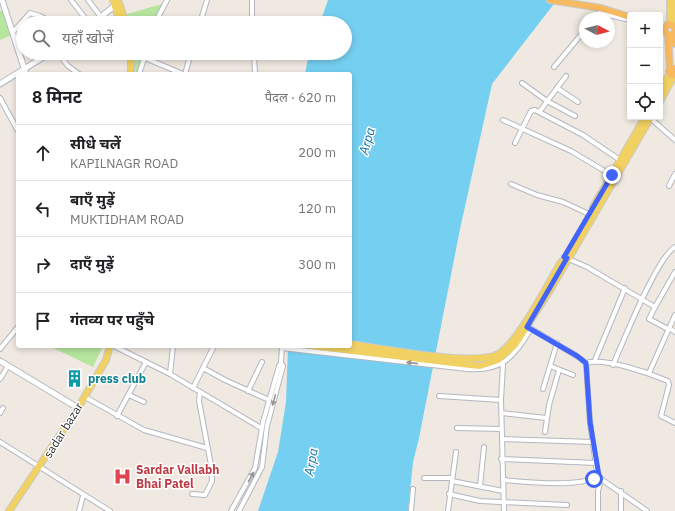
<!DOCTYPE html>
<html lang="hi">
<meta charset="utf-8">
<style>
:root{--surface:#fff;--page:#f6f6f6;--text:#202124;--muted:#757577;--line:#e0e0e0}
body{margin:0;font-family:"IBM Plex Sans","Noto Sans Devanagari",sans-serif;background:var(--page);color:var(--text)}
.controls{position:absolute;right:12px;top:12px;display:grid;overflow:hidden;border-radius:4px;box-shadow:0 2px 6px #0003}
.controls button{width:36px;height:36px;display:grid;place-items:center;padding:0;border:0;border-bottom:1px solid var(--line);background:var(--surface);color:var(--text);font:20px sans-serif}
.compass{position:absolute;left:579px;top:12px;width:36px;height:36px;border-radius:50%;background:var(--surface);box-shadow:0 2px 6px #0003;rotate:97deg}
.stop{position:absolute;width:12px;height:12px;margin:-9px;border:3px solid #4264fb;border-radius:50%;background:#fff}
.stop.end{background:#4264fb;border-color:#fff;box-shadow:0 1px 4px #0008}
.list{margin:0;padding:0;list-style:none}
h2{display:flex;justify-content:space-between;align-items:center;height:52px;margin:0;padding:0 16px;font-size:17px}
h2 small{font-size:13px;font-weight:400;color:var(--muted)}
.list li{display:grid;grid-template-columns:26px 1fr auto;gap:12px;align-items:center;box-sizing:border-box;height:56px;padding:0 16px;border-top:1px solid var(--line)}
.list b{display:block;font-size:15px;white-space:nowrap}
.list p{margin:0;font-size:13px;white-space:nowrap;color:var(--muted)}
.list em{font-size:13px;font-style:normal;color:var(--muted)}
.icon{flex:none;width:22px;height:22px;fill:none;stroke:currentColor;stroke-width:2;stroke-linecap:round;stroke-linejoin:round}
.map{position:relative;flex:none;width:675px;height:511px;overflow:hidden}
.search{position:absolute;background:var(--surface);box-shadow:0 2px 6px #0003;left:16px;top:16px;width:336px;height:44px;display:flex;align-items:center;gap:10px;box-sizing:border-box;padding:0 14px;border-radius:22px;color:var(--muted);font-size:15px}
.panel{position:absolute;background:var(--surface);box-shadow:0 2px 6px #0003;left:16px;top:72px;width:336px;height:276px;border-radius:4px}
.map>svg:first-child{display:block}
</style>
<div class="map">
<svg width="675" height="511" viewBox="0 0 675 511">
<rect width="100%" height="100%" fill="#efe9e1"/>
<!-- green -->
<g fill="#b6e59e">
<path d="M162,4l-8,19h-25l-2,-9z"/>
<path d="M0,11h3l9,24 -12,5z"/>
<path d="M133,53h11l-7,21h-1z"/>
<path d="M49,346h54l-10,21z"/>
</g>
<!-- water -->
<path fill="#75cff0" d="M328,0h229l-65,84 -32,145 -41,209 -6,24 -5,49h-150l20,-59 8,-50 2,-56h62v-272h-45l4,-21h36v-30h-25z"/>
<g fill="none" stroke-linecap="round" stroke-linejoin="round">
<defs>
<g id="minor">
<path d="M71,0l18,23"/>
<path d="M88,0l13,17"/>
<path d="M252,0v23"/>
<path d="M594,18l5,-5 31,7"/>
<path d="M155,23l12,-23"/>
<path d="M200,23l7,-23"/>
<path d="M13,32l17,-19 10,3 13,7"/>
<path d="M58,53l10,13 11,8"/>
<path d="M254,53l1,21"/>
<path d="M145,58l38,16"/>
<path d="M554,67l31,-37"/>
<path d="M139,74l7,-21"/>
<path d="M185,74l6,-21"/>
<path d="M522,83l25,18 28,15"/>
<path d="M557,88l21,14"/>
<path d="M0,98l18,33"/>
<path d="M540,111l26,-35"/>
<path d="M649,117l26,23"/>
<path d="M503,120l68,31 42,25"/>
<path d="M515,143l16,-32 4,-1 48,25 37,25"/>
<path d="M511,184l26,11 26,7 26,12"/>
<path d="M669,186l6,-12"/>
<path d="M564,257l23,10 68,40 -6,12 19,10"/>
<path d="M655,307l20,-35"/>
<path d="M530,328l47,28 9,7 4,59 7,51 4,6 46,32"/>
<path d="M669,328l6,4"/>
<path d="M114,346l56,28 91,54"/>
<path d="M282,348l185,21c36,3 47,-13 64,-40"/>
<path d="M0,349l18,-22"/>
<path d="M595,360l30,-72"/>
<path d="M586,363c18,-6 63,10 82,18l1,4 -8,31 14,7"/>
<path d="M503,364l-2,36 3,111"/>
<path d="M613,365c10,-23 44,-108 62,-118"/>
<path d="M550,366l23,9"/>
<path d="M203,368l22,12 44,20"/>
<path d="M649,373l26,-58"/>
<path d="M170,374l3,-28"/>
<path d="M0,379l8,-13"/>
<path d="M193,388l21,-42"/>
<path d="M543,389l14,-46"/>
<path d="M248,391l14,-29"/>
<path d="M129,395l15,7"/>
<path d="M439,396l62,4"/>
<path d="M85,397l59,33 63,18"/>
<path d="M0,413l3,-5"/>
<path d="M502,413l44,5"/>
<path d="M117,416l29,-54"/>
<path d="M457,428l44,1"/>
<path d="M545,432l4,-27 10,-35"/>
<path d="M502,439l91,3"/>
<path d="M0,442l110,69"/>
<path d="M501,459l95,4"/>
<path d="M424,478h28"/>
<path d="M503,480c24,2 76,8 96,-4"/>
<path d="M452,481l51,10"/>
<path d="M480,486l4,-39"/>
<path d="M621,491v20"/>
<path d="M192,494l13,1 7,-14 -1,-16 -12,-64 1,-9"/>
<path d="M449,494l31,7 87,4"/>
<path d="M79,511l4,-15"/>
<path d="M231,511l24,-43 8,-46 16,-56 2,-3"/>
<path d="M239,511l23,-44 5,-41 16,-60 -2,-3 1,-17"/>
<path d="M411,511l2,-22"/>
<path d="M448,511l8,-59"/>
<path d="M598,511v-20l3,-12"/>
</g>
<g id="tertiary">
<path d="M2,0l24,74"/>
<path d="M93,23l24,-19"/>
<path d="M0,84l50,-31"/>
<path d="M0,361l78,47"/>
</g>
<g id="primary">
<path d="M113,0l7,23"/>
<path d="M118,0l8,23"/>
<path d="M670,24v-24"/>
<path d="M673,25l2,-25"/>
<path d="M131,53v21"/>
<path d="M660,90l10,-17"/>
<path d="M660,101l14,-25"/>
<path d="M593,207l52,-90"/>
<path d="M350,344c29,4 130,24 150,9 20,-14 47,-68 61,-91"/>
<path d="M312,346l158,19 10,1 18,-6 17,-15 37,-58 99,-170"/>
<path d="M9,511l69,-103 28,-48 4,-14"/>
</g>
<g id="trunk">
<path d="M550,0l51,8 29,9"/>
<path d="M675,28l-3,-3 -4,-1 -4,6 4,5h5l2,-3"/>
<path d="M675,33v11"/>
<path d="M668,35l2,35"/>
<path d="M675,69h-3l-3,2 2,4h4"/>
</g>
</defs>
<!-- minor casing -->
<use href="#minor" stroke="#b4b7c1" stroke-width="6"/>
<!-- tertiary casing -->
<use href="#tertiary" stroke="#b4b7c1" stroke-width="7"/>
<!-- primary casing -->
<use href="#primary" stroke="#c9c9c9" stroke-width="8"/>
<!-- trunk casing -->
<use href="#trunk" stroke="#c9c9c9" stroke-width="8"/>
<!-- minor -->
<use href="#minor" stroke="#fff" stroke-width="4"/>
<!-- tertiary -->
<use href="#tertiary" stroke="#fff" stroke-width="5"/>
<!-- primary -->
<use href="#primary" stroke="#f2d163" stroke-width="6"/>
<!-- trunk -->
<use href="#trunk" stroke="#f8ba60" stroke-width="6"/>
</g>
<!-- one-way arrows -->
<defs><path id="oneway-solid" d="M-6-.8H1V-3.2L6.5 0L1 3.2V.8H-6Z"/></defs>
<g fill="#969696">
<use href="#oneway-solid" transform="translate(412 363) rotate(-174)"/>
<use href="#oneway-solid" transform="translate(274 400) rotate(106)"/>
<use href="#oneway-solid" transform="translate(251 477) rotate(-61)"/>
</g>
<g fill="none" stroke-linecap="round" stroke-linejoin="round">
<!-- route -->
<path stroke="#4264fb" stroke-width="5" d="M594,479l5,-3 -9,-54 -4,-59 -9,-7 -50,-29 40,-69 -3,-1 48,-82"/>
</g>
<!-- icons -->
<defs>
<symbol id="building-bare" viewBox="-9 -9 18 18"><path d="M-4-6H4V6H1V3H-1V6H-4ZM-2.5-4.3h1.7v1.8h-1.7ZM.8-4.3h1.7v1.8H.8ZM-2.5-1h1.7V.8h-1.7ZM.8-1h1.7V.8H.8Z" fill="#0f9aa8" stroke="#fff" stroke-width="2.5" paint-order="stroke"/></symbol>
<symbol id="hospital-bare" viewBox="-9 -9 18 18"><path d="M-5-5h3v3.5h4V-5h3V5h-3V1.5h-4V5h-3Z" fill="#e0444e" stroke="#fff" stroke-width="2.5" paint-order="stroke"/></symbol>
</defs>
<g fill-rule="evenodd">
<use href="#building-bare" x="62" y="366" width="25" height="25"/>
<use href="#hospital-bare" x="110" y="464" width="25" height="25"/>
</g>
<g text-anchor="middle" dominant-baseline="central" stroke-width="3" stroke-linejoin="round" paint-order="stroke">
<!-- culture labels -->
<g font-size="12" font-weight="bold" fill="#0d838f" stroke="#fff" text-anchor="start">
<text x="88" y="378">press club</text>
</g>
<!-- street labels -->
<g font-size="12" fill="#2e2e2e" stroke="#fff">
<text transform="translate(63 430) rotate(-58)">sadar bazar</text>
</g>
<!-- health labels -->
<g font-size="12" font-weight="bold" fill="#be3a42" stroke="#fff" text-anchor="start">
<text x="136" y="469">Sardar Vallabh<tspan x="136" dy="14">Bhai Patel</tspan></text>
</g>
<!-- water labels -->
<g font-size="13" font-style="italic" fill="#0d6fa3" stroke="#fff">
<text transform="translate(367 141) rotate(-74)">Arpa</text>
<text transform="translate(311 462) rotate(-80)">Arpa</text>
</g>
</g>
</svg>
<div class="controls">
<button>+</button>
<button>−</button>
<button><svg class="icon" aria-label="locate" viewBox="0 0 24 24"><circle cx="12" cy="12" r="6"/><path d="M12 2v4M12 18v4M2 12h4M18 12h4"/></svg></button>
</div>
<svg class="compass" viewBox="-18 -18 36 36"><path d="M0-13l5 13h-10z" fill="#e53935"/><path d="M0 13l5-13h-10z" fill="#757577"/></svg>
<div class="stop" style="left:594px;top:479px"></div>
<div class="stop end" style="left:612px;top:175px"></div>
<div class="search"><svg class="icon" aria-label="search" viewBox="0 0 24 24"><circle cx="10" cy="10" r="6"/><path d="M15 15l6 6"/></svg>यहाँ खोजें</div>
<section class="panel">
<h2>8 मिनट<small>पैदल · 620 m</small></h2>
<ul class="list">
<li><svg class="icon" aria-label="ahead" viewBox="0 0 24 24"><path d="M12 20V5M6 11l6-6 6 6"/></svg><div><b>सीधे चलें</b><p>KAPILNAGR ROAD</p></div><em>200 m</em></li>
<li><svg class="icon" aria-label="left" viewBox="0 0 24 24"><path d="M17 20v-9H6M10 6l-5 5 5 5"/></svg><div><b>बाएँ मुड़ें</b><p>MUKTIDHAM ROAD</p></div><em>120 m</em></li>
<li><svg class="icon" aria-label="right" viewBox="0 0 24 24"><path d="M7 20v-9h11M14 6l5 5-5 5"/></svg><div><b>दाएँ मुड़ें</b></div><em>300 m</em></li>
<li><svg class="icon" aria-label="arrive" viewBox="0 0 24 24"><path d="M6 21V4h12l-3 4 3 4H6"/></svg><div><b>गंतव्य पर पहुँचे</b></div></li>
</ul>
</section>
</div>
